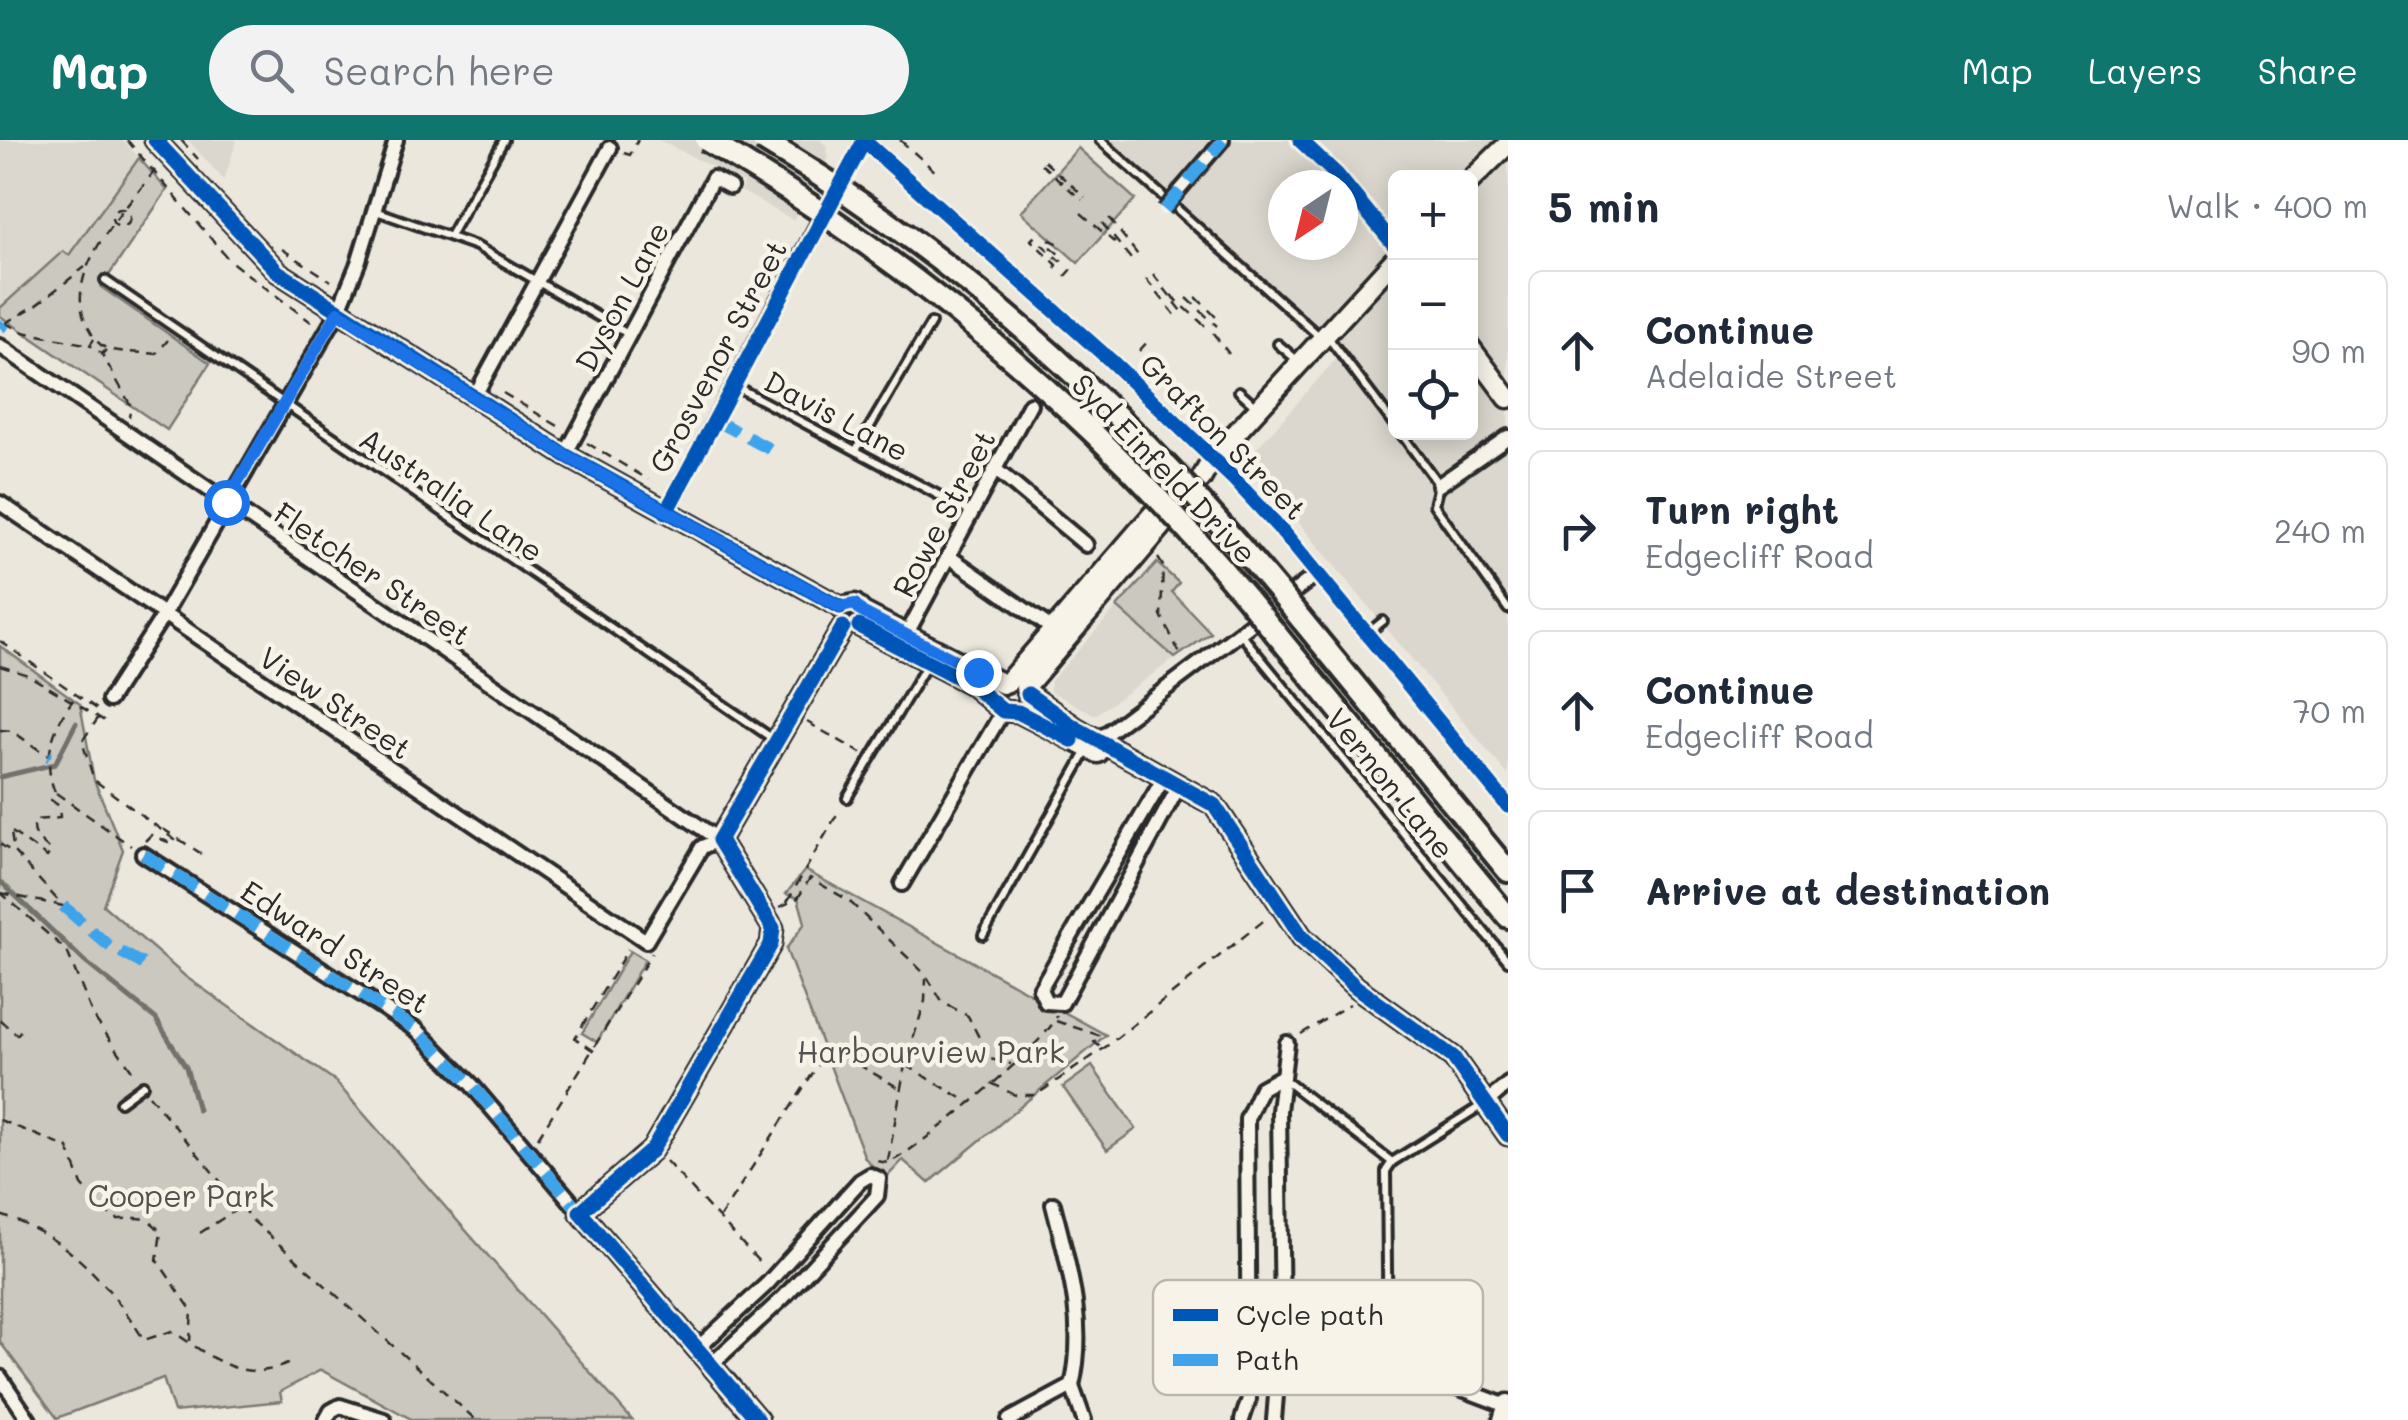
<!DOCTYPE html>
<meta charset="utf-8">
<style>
:root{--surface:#fff;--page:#f2f2f3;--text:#1f2937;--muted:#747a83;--line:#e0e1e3;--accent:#0f766e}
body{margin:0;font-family:Mali,sans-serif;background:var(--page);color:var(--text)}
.controls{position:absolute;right:30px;top:30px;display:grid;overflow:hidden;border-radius:15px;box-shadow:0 5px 25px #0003}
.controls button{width:90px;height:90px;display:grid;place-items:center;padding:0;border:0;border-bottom:2px solid var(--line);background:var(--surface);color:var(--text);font:50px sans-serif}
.compass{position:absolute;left:1268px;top:30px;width:90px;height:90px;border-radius:50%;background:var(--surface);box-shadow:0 5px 25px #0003;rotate:215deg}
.stop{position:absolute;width:30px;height:30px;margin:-22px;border:8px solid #1a73e8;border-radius:50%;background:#fff}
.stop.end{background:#1a73e8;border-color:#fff;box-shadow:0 2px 10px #0008}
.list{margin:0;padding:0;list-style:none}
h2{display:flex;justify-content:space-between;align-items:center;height:130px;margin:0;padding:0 40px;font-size:42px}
h2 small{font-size:32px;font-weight:400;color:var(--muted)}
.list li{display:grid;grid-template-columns:65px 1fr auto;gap:30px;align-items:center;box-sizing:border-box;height:160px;margin:0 20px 20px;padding:0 20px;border:2px solid var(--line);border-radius:15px}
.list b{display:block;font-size:38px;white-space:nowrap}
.list p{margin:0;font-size:32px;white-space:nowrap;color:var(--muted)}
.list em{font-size:32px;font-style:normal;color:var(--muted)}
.icon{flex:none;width:55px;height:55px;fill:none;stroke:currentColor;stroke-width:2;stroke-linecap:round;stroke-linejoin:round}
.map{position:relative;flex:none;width:1508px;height:1280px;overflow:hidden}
header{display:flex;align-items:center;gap:60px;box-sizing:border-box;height:140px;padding:0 50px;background:var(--accent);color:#fff}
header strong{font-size:48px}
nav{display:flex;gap:55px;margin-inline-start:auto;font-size:35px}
.search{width:700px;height:90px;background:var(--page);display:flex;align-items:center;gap:25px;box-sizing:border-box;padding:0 35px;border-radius:55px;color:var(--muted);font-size:38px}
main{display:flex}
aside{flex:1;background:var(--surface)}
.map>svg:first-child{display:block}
</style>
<header>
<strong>Map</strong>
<div class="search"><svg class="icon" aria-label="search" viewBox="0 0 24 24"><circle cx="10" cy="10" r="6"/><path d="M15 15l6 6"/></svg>Search here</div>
<nav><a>Map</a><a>Layers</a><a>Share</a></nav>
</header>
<main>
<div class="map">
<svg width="1508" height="1280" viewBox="0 0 1508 1280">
<rect width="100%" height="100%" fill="#ebe7dd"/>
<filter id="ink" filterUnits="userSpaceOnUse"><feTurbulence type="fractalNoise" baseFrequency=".01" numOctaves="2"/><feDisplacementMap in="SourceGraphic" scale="20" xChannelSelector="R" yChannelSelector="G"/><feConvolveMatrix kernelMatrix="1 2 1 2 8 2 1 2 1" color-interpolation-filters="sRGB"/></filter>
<g filter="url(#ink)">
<!-- built -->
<g fill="#dbd7ce" fill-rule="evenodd">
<path d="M0,0h123l16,18 -70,98 -7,-5 -62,57z"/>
<path d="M188,0h49l-13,40z"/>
<path d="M659,0h161l7,6 1,13 -35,61 -52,-29 3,-8z"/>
<path d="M1108,0h400v635l-257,-310v-10l92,-104zM1396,38h74v254h-74zM1283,45h60v60h-60z"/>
<path d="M1116,468l58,51 -79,56 -45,-24 1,-10z"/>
</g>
<!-- green -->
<g fill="#cbc8bf" stroke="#7b7a75" stroke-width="2.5">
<path d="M1078,8l57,51 -57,64 -57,-51z"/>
<path d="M139,18l28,32 -66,97 109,76 -43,67 -167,-114v-8l63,-57 6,4z"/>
<path d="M1157,423l22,20 -7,9 39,41 -36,25 -58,-51z"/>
<path d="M0,506l80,58 14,76 29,70 -20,55 83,72 148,103 298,340h-219l-92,-50 -41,22 2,9 -108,11 -11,-34 -106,40 -57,-76z"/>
<path d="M805,730l301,165 -177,148 -26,-23 -18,19 -20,-21 -79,-209 19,-26 -7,-25 -12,-4z"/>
<path d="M630,811l15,9 -48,82 -15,-9z"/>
<path d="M1092,926l44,63 -29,21 -44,-63z"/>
</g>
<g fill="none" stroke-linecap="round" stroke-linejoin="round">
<!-- stream -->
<g stroke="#72716c" stroke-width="5">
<path d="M0,637l55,-13 21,-41"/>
<path d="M0,741l84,80 72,58 30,48 12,43"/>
</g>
<!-- tertiary-tunnel -->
<path stroke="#c5c1b9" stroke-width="18" stroke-dasharray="18 9" stroke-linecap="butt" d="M1153,373l39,-44"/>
<defs>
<g id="service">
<path d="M1100,0l220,197"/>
<path d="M376,71l100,35 152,88"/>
<path d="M451,94l53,-94"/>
<path d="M105,140l671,461"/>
<path d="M1327,196l69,91"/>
<path d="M1278,204l20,17"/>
<path d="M735,246l235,126"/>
<path d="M1239,251l18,16"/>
<path d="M1400,292l39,53 -5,20 74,104"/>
<path d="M856,310l75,-127"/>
<path d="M1240,493l268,328"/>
<path d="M1368,493l15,-12"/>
<path d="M847,658l79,-132"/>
<path d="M983,795l105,-186"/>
<path d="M1282,938l110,84 -6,9 2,189"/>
<path d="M120,962l23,-17"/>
<path d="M1392,1022l92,-58"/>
</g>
<g id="pedestrian">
<path d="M1300,0l37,35 59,72"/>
<path d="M1179,51l44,-51"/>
</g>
<g id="minor">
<path d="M863,0l247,220 123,118 51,55 224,273"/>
<path d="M847,33l17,-33"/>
<path d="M0,206l719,494"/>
<path d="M473,259l137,-251"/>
<path d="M565,315l148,-277 17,9"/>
<path d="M995,329l91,76"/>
<path d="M1439,345l69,-48"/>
<path d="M0,363l646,438 56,-94 17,-7"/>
<path d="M666,372l151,-286"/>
<path d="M948,416l106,74"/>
<path d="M1296,450l21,-16"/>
<path d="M904,499l126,-235"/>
<path d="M109,560l54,-84 175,-304 20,-49 38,-123"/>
<path d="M1094,603l156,-118"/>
<path d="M1165,636l-125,213 6,13 16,1 118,-219"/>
<path d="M143,714l274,176 54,54 109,128"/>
<path d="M902,744l101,-173"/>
<path d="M1488,961l20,-17"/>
<path d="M1282,1181l225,85"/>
<path d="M699,1207l68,-63 93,-103 10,-6 9,4 -2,17 -94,102 -70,65"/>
<path d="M0,1237l29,43"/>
<path d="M1072,1246l12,34"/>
<path d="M326,1280l5,-9 9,-5 44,14"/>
<path d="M1009,1280l63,-34c15,-62 -4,-123 -19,-182"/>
<path d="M1242,1280l7,-21 -2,-280 14,-31 20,-11"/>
<path d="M1274,1280l8,-99 -3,-210 8,-68"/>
</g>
<g id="tertiary">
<path d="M155,0l123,132 287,183 275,152"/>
<path d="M1470,41l38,-37"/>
<path d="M1470,207l38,51"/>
<path d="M1201,339l12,-21 183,-200"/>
<path d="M840,467l15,-3 8,8 140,72"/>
<path d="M859,486l112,58 32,27 15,1 80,41"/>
<path d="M1008,542l145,-168"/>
<path d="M1025,548l139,-164"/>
<path d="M1028,554l48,34 138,77 88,132 54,50 97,70 55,78"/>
<path d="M758,1280l-178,-208 72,-62 119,-206 2,-16 -54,-88 124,-213"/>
<path d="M1503,1280l5,-16"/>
</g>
<g id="primary">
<path d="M1301,479l207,252"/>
<path d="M1277,495l231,282"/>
</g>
</defs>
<!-- service casing -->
<use href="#service" stroke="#2b2b2b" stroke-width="14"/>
<!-- pedestrian casing -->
<use href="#pedestrian" stroke="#2b2b2b" stroke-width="18"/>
<!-- minor casing -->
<use href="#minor" stroke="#2b2b2b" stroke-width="20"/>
<!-- tertiary casing -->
<use href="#tertiary" stroke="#2b2b2b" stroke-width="25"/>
<!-- primary casing -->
<use href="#primary" stroke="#2b2b2b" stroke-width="28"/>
<!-- path -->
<g stroke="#2b2b2b" stroke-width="2.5" stroke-dasharray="10 8" stroke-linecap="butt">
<path d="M127,0l103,121 81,61"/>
<path d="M181,0l17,19"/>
<path d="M900,0l37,33"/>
<path d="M624,13l6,2 8,-15"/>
<path d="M1044,21l41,36"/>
<path d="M1041,24l41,36"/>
<path d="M155,30c-30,42 -96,102 -67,157 5,9 10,19 21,22 14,4 32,3 47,5l12,-14"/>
<circle cx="121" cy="78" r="9"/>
<path d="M1081,73l34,30"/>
<path d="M1109,78l32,41"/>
<path d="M1102,83l33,41"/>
<path d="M282,109l49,32"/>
<path d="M1055,128l2,-3 -26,-25 3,-3 26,24 3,-3 -16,-15 3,-3 15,6"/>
<path d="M1153,134l32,41"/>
<path d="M1065,137l7,-8"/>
<path d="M1146,139l33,41"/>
<path d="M1171,155l34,31"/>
<path d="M1196,157l22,22"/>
<path d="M1187,158l30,28"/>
<path d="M5,183l30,-17 50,-39"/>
<path d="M5,183l18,9 67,13"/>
<path d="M1213,193l16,21"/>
<path d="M94,199l-4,6 11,8"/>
<path d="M106,210l-4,4 29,52 -2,11"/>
<path d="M1139,211l11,-12"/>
<path d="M503,253l60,36"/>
<path d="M587,303l62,37"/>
<path d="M1158,418l5,8 -2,49 21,43"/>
<path d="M0,501l97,68"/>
<path d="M0,526l28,9 80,48"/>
<path d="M99,577l-17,24 12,39 81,60 -2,4 -22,-9 -6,6"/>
<path d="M807,582l54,31"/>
<path d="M0,590l12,1 36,25"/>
<path d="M56,653l75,53"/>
<path d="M163,689l45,29"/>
<path d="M12,692l35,25 4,-6c-11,-10 -20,-15 -16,-31l25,-2 -1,-12 -8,-6 4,-8c-14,-32 -1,-67 18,-92"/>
<path d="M0,704l15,10"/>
<path d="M0,752l67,59 26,65 43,60"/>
<path d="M1,753l62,13 -49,-54 -3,-19"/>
<path d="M787,762l53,-93"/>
<path d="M780,767l18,-9 12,-20 38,22 78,75 16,27 26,14 22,43 21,5"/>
<path d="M0,880l17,15 8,-10"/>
<path d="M1056,881l45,15 -7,6 8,6"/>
<path d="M1301,894l49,-30"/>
<path d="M594,911l-19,-13 53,-89"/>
<path d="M906,925l62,37"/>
<path d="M991,943l24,12h21l67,-46 164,-131"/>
<path d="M149,955l103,125 224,200"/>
<path d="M0,980l68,28 14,37 31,34c24,1 30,-8 48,13l-4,28 35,51 -2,30"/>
<path d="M538,998l114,-185"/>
<path d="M666,1021l96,104"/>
<path d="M877,1021l11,2c29,-12 160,-121 169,-147"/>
<path d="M888,1021l17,-96 20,-64 1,-22"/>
<path d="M0,1075c67,21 108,67 144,125l28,-9c40,26 70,55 120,31"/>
<path d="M720,1077l109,-169 72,41"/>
<path d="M200,1093l40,-26"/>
</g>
<!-- service -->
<use href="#service" stroke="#f7f3e8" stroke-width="6"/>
<!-- pedestrian -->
<use href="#pedestrian" stroke="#f7f3e8" stroke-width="10"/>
<!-- minor -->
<use href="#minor" stroke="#f7f3e8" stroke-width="12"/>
<!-- tertiary -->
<use href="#tertiary" stroke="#f7f3e8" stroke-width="18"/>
<!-- primary -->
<use href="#primary" stroke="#f7f3e8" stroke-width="20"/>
<defs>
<path id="pedestrian-bridge" d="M1164,70l15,-19"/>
<g id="primary-bridge">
<path d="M706,0c221,129 412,296 571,495"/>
<path d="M762,0c209,123 387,291 539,479"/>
</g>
</defs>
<!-- pedestrian-bridge casing -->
<use href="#pedestrian-bridge" stroke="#2b2b2b" stroke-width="18" stroke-linecap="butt"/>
<!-- primary-bridge casing -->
<use href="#primary-bridge" stroke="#2b2b2b" stroke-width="28" stroke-linecap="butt"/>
<!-- pedestrian-bridge -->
<use href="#pedestrian-bridge" stroke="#f7f3e8" stroke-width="10"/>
<!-- primary-bridge -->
<use href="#primary-bridge" stroke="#f7f3e8" stroke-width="20"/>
<!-- quiet -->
<g stroke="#3ea3eb" stroke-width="12" stroke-dasharray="25 12" stroke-linecap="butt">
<path d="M1164,70l59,-70"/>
<path d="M0,188l5,-5"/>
<path d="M715,280l62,33"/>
<path d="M48,616l2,1"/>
<path d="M143,714l274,176 54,54 109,128"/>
<path d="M63,766l45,39 42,23"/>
</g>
<defs>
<g id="cycleway">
<path d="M155,0l123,132 287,183 275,152"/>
<path d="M863,0l247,220 123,118 51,55 224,273"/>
<path d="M1300,0l37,35 59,72"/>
<path d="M666,372l198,-371"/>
<path d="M859,486l112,58 32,27 15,1 54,28"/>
<path d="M1028,554l48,34 138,77 88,132 54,50 97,70 55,78"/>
<path d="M758,1280l-178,-208 72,-62 119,-206 2,-16 -54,-88 124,-213"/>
</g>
</defs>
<!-- cycleway casing -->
<use href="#cycleway" stroke="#f7f3e8" stroke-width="21"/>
<!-- cycleway -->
<use href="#cycleway" stroke="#0057b8" stroke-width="15"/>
</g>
</g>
<g fill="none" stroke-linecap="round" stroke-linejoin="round" filter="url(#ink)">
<!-- route -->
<path stroke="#1a73e8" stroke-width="12" d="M226,362l112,-190 227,143 275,152 15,-3 7,8 116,60"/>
</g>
<g text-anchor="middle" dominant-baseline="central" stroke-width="9" stroke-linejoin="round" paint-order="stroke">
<!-- street labels -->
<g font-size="30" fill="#2b2b2b" stroke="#f7f3e8">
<text transform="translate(621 156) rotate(-62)">Dyson Lane</text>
<text transform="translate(717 216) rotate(-62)">Grosvenor Street</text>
<text transform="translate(837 275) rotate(28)">Davis Lane</text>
<text transform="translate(1224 296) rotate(45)">Grafton Street</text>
<text transform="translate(1165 328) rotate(46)">Syd Einfeld Drive</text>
<text transform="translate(452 354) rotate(34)">Australia Lane</text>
<text transform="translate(943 373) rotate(-62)">Rowe Street</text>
<text transform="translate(373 433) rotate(34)">Fletcher Street</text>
<text transform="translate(336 562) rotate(34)">View Street</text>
<text transform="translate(1391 643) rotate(51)">Vernon Lane</text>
<text transform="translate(336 806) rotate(33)">Edward Street</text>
</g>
<!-- park labels -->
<g font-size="30" fill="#535250" stroke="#f7f3e8">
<text x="931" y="911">Harbourview Park</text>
<text x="181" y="1055">Cooper Park</text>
</g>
</g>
<!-- legend -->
<rect x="1153" y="1140" width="330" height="115" rx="15" fill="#f7f3e8" stroke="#bab7af" stroke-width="2.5"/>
<rect x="1173" y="1169" width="45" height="12" fill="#0057b8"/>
<rect x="1173" y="1214" width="45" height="12" fill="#3ea3eb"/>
<g font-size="28" fill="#2b2b2b">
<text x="1236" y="1185">Cycle path</text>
<text x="1236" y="1230">Path</text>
</g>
</svg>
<div class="controls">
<button>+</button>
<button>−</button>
<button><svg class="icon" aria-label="locate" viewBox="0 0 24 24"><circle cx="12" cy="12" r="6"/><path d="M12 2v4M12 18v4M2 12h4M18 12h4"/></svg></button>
</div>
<svg class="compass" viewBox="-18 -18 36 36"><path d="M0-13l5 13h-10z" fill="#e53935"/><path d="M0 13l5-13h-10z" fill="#747a83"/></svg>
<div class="stop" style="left:226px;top:362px"></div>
<div class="stop end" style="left:978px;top:532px"></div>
</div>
<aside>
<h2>5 min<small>Walk · 400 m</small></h2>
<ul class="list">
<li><svg class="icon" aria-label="ahead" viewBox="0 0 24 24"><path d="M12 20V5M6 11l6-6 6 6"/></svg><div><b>Continue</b><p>Adelaide Street</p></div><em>90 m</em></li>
<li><svg class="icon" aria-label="right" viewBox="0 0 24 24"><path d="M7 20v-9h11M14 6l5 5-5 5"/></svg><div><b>Turn right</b><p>Edgecliff Road</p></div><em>240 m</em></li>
<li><svg class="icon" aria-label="ahead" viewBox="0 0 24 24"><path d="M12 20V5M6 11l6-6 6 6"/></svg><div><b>Continue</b><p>Edgecliff Road</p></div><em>70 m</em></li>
<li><svg class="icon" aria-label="arrive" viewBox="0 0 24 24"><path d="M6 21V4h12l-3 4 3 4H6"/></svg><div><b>Arrive at destination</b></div></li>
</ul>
</aside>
</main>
